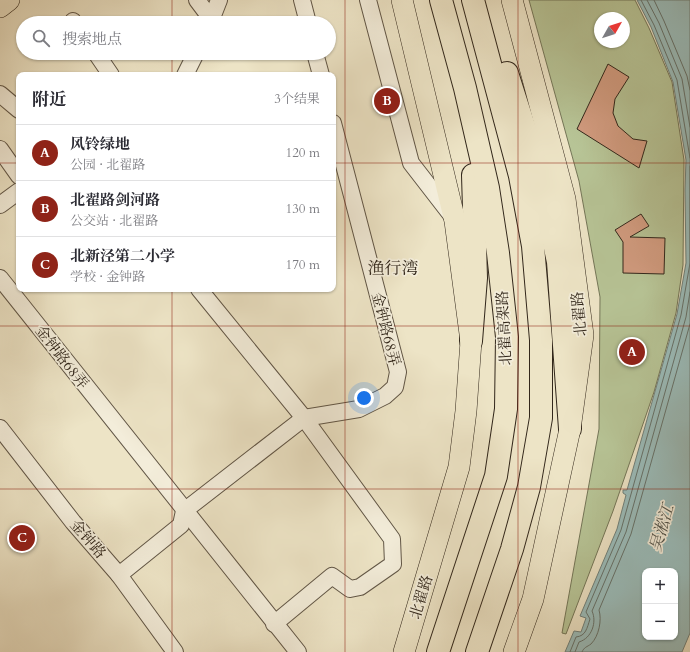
<!DOCTYPE html>
<html lang="zh">
<meta charset="utf-8">
<style>
:root{--surface:#fff;--page:#f7f7f7;--text:#2b2b33;--muted:#7c7c81;--line:#e1e1e2;--accent:#8f2418}
body{margin:0;font-family:Cardo,"Noto Serif SC",serif;background:var(--page);color:var(--text)}
.controls{position:absolute;right:12px;bottom:12px;display:grid;overflow:hidden;border-radius:8px;box-shadow:0 1px 3px #0004}
.controls button{width:36px;height:36px;display:grid;place-items:center;padding:0;border:0;border-bottom:1px solid var(--line);background:var(--surface);color:var(--text);font:20px sans-serif}
.compass{position:absolute;left:594px;top:12px;width:36px;height:36px;border-radius:50%;background:var(--surface);box-shadow:0 1px 3px #0004;rotate:51deg}
.you{position:absolute;left:364px;top:398px;width:14px;height:14px;margin:-10px;border:3px solid #fff;border-radius:50%;background:#1a73e8;box-shadow:0 0 0 6px #1a73e833}
.badge{display:grid;place-items:center;width:26px;height:26px;border-radius:50%;background:var(--accent);color:#fff;font-size:13px;font-weight:700}
.pin{position:absolute;translate:-50% -50%;border:2px solid #fff;box-shadow:0 1px 4px #0006}
.list{margin:0;padding:0;list-style:none}
h2{display:flex;justify-content:space-between;align-items:center;height:52px;margin:0;padding:0 16px;font-size:17px}
h2 small{font-size:13px;font-weight:400;color:var(--muted)}
.list li{display:grid;grid-template-columns:26px 1fr auto;gap:12px;align-items:center;box-sizing:border-box;height:56px;padding:0 16px;border-top:1px solid var(--line)}
.list b{display:block;font-size:15px;white-space:nowrap}
.list p{margin:0;font-size:13px;white-space:nowrap;color:var(--muted)}
.list em{font-size:13px;font-style:normal;color:var(--muted)}
.icon{flex:none;width:22px;height:22px;fill:none;stroke:currentColor;stroke-width:2;stroke-linecap:round;stroke-linejoin:round}
.map{position:relative;flex:none;width:690px;height:652px;overflow:hidden}
.search{position:absolute;background:var(--surface);box-shadow:0 1px 3px #0004;left:16px;top:16px;width:320px;height:44px;display:flex;align-items:center;gap:10px;box-sizing:border-box;padding:0 14px;border-radius:22px;color:var(--muted);font-size:15px}
.panel{position:absolute;background:var(--surface);box-shadow:0 1px 3px #0004;left:16px;top:72px;width:320px;height:220px;border-radius:8px}
.map>svg:first-child{display:block}
</style>
<div class="map">
<svg width="690" height="652" viewBox="0 0 690 652">
<rect width="100%" height="100%" fill="#ede4c6"/>
<filter id="stains"><feTurbulence type="fractalNoise" baseFrequency=".005" numOctaves="4"/><feColorMatrix values="0 0 0 0 .2 0 0 0 0 .09 0 0 0 0 .02 0 0 0 .5 -.17"/></filter>
<radialGradient id="worn" r=".72"><stop offset=".6" stop-color="#630" stop-opacity="0"/><stop offset="1" stop-color="#630" stop-opacity=".3"/></radialGradient>
<!-- green -->
<path fill="#b7c496" stroke="#747658" fill-rule="evenodd" d="M529,0h106l14,28 23,54 12,78 -1,105 -7,48 -22,79 -41,119 -47,123 -4,-1 37,-204 1,-132 -21,-116zM600,18h24v24h-24z"/>
<!-- water -->
<path fill="#9bbdbb" stroke="#71817b" fill-rule="evenodd" d="M637,0h53v633l-8,19h-117l9,-21 7,1 5,-14 -6,-2 37,-87 9,-34 -3,-2v-3h4l50,-176 9,-51 -1,-73 1,-30 -13,-78 -22,-55zM645,571h30v66h-30z"/>
<g fill="none" stroke-linecap="round" stroke-linejoin="round">
<!-- shore -->
<g stroke="#66726b" stroke-width="1">
<path d="M641,0l13,25 23,55 13,78"/>
<path d="M647,0l12,23 23,56 8,48"/>
<path d="M654,0l10,21 23,55 3,14"/>
<path d="M570,652l6,-15c10,-1 11,-9 14,-18l-4,-7 35,-82 60,-215 9,-52v-97"/>
<path d="M575,652l4,-10c13,-4 18,-20 13,-31l34,-79 60,-215 4,-25"/>
<path d="M582,652c2,-5 5,-5 9,-8 8,-8 11,-24 8,-34l32,-76 59,-210"/>
</g>
</g>
<!-- building -->
<g fill="#d19b7f" stroke="#32271b">
<path d="M608,64l21,13 -14,22 -2,14 5,13 15,13 14,2 -8,27 -62,-39z"/>
<path d="M641,214l8,12 -19,11 35,1 -1,36 -41,-1v-31l-8,-12z"/>
</g>
<g fill="none" stroke-linecap="round" stroke-linejoin="round">
<defs>
<g id="minor">
<path d="M197,0l15,20"/>
<path d="M302,0l6,23"/>
<path d="M368,0l43,163 41,53"/>
<path d="M73,21l1,2"/>
<path d="M210,23l9,-23"/>
<path d="M96,53l15,22"/>
<path d="M315,53l6,22"/>
<path d="M185,75l11,-22"/>
<path d="M0,94l19,16"/>
<path d="M0,149l19,27"/>
<path d="M0,205l19,-14"/>
<path d="M0,278l298,374"/>
<path d="M199,289l105,129 88,121 1,25 -33,23 -10,2 -18,-13 -58,48"/>
<path d="M0,428l73,94 46,53 56,77"/>
<path d="M119,575l62,-50 3,-14 120,-93 55,-9 26,-13 10,-9 3,-15 -65,-249"/>
</g>
<g id="major">
<path d="M402,0l53,221 16,120 -5,70 -7,56 -55,185"/>
<path d="M512,0l53,199 18,136 -13,94 -37,170 -19,53"/>
<path d="M0,7l9,-7"/>
</g>
<g id="highway">
<path d="M473,0l47,176 13,70 8,94v78l-12,69 -17,62 -35,103"/>
<path d="M507,73l33,103 18,86 12,167"/>
<path d="M471,341l5,-63 -3,-103"/>
<path d="M438,652l58,-176 10,-67 1,-72 -9,-84 -10,-65 -23,-100 -24,-88"/>
</g>
</defs>
<!-- minor casing -->
<use href="#minor" stroke="#615646" stroke-width="18"/>
<!-- major casing -->
<use href="#major" stroke="#32271b" stroke-width="22"/>
<!-- highway casing -->
<use href="#highway" stroke="#32271b" stroke-width="24"/>
<!-- minor -->
<use href="#minor" stroke="#f3edda" stroke-width="16"/>
<!-- major -->
<use href="#major" stroke="#ede4c6" stroke-width="21"/>
<!-- highway -->
<use href="#highway" stroke="#ede4c6" stroke-width="22"/>
</g>
<!-- grid -->
<path fill="none" stroke="#8f2418" stroke-width="1" stroke-opacity="0.55" d="M172,0v23M345,0v652M518,0v652M172,53v22M0,163h19M333,163h357M172,289v363M0,326h690M0,489h690"/>
<g text-anchor="middle" dominant-baseline="central" stroke-width="3.5" stroke-linejoin="round" paint-order="stroke">
<!-- street labels -->
<g font-size="15" fill="#32271b" stroke="#f3edda">
<text transform="translate(579 314) rotate(-95)">北翟路</text>
<text transform="translate(504 328) rotate(-93)">北翟高架路</text>
<text transform="translate(386 329) rotate(76)">金钟路68弄</text>
<text transform="translate(62 357) rotate(52)">金钟路68弄</text>
<text transform="translate(88 539) rotate(49)">金钟路</text>
<text transform="translate(421 597) rotate(-73)">北翟路</text>
</g>
<!-- water labels -->
<g font-size="16" font-style="italic" fill="#52544b" stroke="#f3edda">
<text transform="translate(662 528) rotate(-73)">吴淞江</text>
</g>
<!-- quarter labels -->
<g font-size="17" fill="#32271b" stroke="#f3edda">
<text x="393" y="268">渔行湾</text>
</g>
</g>
<rect width="100%" height="100%" filter="url(#stains)"/>
<rect width="100%" height="100%" fill="url(#worn)"/>
</svg>
<div class="controls">
<button>+</button>
<button>−</button>
</div>
<svg class="compass" viewBox="-18 -18 36 36"><path d="M0-13l5 13h-10z" fill="#e53935"/><path d="M0 13l5-13h-10z" fill="#7c7c81"/></svg>
<div class="you"></div>
<div class="pin badge" style="left:632px;top:352px">A</div>
<div class="pin badge" style="left:387px;top:101px">B</div>
<div class="pin badge" style="left:22px;top:538px">C</div>
<div class="search"><svg class="icon" aria-label="search" viewBox="0 0 24 24"><circle cx="10" cy="10" r="6"/><path d="M15 15l6 6"/></svg>搜索地点</div>
<section class="panel">
<h2>附近<small>3个结果</small></h2>
<ul class="list">
<li><span class="badge">A</span><div><b>风铃绿地</b><p>公园 · 北翟路</p></div><em>120 m</em></li>
<li><span class="badge">B</span><div><b>北翟路剑河路</b><p>公交站 · 北翟路</p></div><em>130 m</em></li>
<li><span class="badge">C</span><div><b>北新泾第二小学</b><p>学校 · 金钟路</p></div><em>170 m</em></li>
</ul>
</section>
</div>
